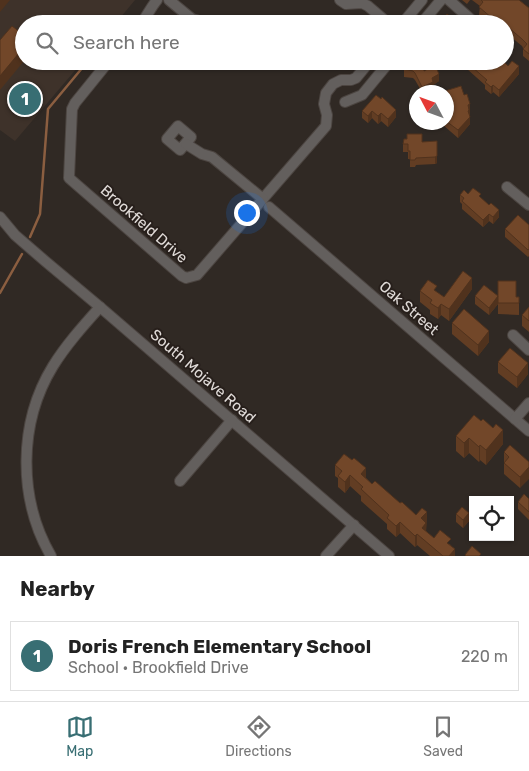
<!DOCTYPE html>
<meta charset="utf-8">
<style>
:root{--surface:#fff;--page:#f2f2f2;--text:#222;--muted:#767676;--line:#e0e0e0;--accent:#386e73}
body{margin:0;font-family:Rubik,sans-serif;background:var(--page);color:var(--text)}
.controls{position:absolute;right:15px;bottom:15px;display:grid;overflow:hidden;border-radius:0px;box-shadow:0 1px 4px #0004}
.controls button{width:45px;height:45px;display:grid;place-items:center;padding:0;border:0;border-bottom:1px solid var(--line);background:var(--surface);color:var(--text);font:25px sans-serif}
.compass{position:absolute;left:409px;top:85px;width:45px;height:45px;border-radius:50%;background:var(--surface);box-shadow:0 1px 4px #0004;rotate:311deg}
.you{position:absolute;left:246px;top:212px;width:18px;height:18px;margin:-12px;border:4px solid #fff;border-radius:50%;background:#1a73e8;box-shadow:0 0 0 8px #1a73e833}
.badge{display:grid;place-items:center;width:32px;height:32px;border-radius:50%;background:var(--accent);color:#fff;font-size:16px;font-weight:700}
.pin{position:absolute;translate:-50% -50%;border:2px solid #fff;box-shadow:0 1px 5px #0006}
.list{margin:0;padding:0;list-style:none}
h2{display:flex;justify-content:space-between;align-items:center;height:65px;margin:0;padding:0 20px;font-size:21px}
h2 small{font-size:16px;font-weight:400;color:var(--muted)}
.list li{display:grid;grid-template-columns:32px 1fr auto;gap:15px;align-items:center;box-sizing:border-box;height:70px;margin:0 10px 10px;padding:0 10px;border:1px solid var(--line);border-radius:0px}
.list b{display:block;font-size:19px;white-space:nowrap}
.list p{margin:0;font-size:16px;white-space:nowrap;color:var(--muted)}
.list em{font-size:16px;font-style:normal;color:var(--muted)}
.icon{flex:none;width:28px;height:28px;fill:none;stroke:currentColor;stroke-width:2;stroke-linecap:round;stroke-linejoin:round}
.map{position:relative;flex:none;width:529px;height:556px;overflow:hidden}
.search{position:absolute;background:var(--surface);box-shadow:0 1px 4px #0004;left:15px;right:15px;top:15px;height:55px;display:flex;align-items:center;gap:12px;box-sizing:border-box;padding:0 18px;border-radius:28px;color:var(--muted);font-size:19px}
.sheet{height:145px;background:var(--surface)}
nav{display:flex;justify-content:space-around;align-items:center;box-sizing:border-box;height:70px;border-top:1px solid var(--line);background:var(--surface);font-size:14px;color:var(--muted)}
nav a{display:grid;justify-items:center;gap:2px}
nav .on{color:var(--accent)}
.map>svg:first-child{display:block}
</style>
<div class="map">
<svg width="529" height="556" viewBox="0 0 529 556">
<rect width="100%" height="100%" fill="#302924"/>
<!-- built -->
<path fill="#3e322a" d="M0,0h135l-20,24h-91v37h59l-68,80 -15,-11z"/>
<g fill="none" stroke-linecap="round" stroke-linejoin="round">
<!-- stream -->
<g stroke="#8b5e40" stroke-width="2.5">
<path d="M30,237l10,-23 8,-105 40,-48"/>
<path d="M0,293l22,-39"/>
</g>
<defs>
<g id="minor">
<path d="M169,0l23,19 18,5"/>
<path d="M340,0l6,4 16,-1 6,3 21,18"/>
<path d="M449,0l27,24"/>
<path d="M141,24c6,-8 10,-17 16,-24"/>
<path d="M402,24l20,-24"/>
<path d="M421,24l20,-24"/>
<path d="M505,50l2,1"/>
<path d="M109,61l-34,42 -3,6 -3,69 113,98 4,2 11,-3 129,-149 1,-11 -3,-11 2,-11 7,-9 8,-4h10l5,-2 14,-17"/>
<path d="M345,102l17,-7 28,-34"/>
<path d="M178,126l13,11 -11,13 -13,-11z"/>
<path d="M186,144l16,10 10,3 51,42"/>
<path d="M507,187l22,18"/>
<path d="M269,207l260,224"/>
<path d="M0,217l15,18 30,26 55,46 289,249"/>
<path d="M513,335l16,15"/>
<path d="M515,419l14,-16"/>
<path d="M180,481l52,-61"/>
<path d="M51,556c-33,-57 -33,-133 2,-190 13,-21 30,-40 47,-59"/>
<path d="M326,556l28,-31"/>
</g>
</defs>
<!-- minor casing -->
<use href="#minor" stroke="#4c4541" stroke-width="12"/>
<!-- minor -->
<use href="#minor" stroke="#635f5d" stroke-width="10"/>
</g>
<!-- wall -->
<g fill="#623d23">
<path d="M462,0h8l-3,4z"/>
<path d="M472,0h47l10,8v53l-6,-5v-8l-1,-2 -17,-14v-8h-15l-11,-9 1,-9z"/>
<path d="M404,61l20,10 15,10 -6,4v4l-7,3h-4l-7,-12 -2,-2 -9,-1z"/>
<path d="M458,61h45l16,13 -20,23 -6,-5 -2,2 -6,-5v-4z"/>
<path d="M446,92l24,20v12l-12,14 -15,-13v-3h3z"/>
<path d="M381,99l7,4 8,14 -8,10 -7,-6 -3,3 -6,-6 -4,5 -6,-5v-7z"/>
<path d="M437,141v22l-2,1 -19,1 -1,2h-5v-8h-2v-7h-5v-8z"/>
<path d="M468,194l13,4 18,19 -6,7 -4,-3 -6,6 -21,-18v-5l-2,-2v-7z"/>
<path d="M529,225v31l-1,1 -23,-20v-8z"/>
<path d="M498,281l18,16h3v18l-21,-1z"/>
<path d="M472,289l-23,32 -8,-6 -3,4 -8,-5v-4l-10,-8v-11l17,1 7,5z"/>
<path d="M475,296l23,8 -9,11 -14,-11z"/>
<path d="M529,307v25l-7,-6v-11z"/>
<path d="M452,323l37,19 -11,14 -26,-22z"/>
<path d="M498,362l30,12 -11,14 -19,-15z"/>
<path d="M456,436l47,8 -17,21 -6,-5 -1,2 -10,-9 -5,5 -8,-7z"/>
<path d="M504,452l25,10 -9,26 -16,-14z"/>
<path d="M335,465l31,13 6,6 28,19 16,12 11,-3 -1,19 8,7 17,7 4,11h-25l-13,-11 -2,2 -15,-14 -4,4 -9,-8v-5l-26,-23v-5l-11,-10 -5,7 -7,-6v-9l-3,-2z"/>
<path d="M529,499v21l-11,-11v-7z"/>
<path d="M473,508v14l-2,-1v-12z"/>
<path d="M456,514l13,7 -6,7 -7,-6z"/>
</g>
<!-- shaded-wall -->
<g fill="#50321d">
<path d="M0,0h10l-10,12z"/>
<path d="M24,47v14l-24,29v-14z"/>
<path d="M519,66v8l-20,23v-7z"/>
<path d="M439,74v7l-6,4v4l-7,3h-4v-5l10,-9z"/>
<path d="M493,85v7l-2,2v-7z"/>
<path d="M470,104v20l-12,14v-8l10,-25z"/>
<path d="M396,110v7l-8,10v-8z"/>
<path d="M372,111v7l-4,5v-7z"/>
<path d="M381,113v8l-3,3v-8z"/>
<path d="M437,156v7l-2,1v-7z"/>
<path d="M499,210v7l-6,7v-7z"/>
<path d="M489,214v7l-6,6v-7z"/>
<path d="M472,278v11l-23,32v-12z"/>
<path d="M498,296v8l-9,11v-7z"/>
<path d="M441,304v11l-3,4v-11z"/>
<path d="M489,331v11l-11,14v-11z"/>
<path d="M528,363v11l-11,14v-11z"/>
<path d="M503,430v14l-17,21v-15z"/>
<path d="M469,438v15l-5,5v-15z"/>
<path d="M480,445v15l-1,2v-15z"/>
<path d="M529,467v12l-9,9v-11z"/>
<path d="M366,468v11l-5,-5z"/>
<path d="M350,475v11l-5,7v-11z"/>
<path d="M427,512l-1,22 -4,5 -1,-21z"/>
<path d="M469,513v8l-6,7v-8z"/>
<path d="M400,522v11l-4,4v-11z"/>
<path d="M417,534v11l-2,2v-11z"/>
<path d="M455,549v7h-6z"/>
</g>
<!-- building -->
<g fill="#724729" stroke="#50321d">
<path d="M481,0h38l10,8v46l-6,-5 4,-5 -5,-5 -20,-17 -2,2h-1l-20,-17 4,-5z"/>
<path d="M447,14l12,10h-26l6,-8 1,2 2,-3 2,2z"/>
<path d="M12,26l12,9v12l-24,29v-36z"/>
<path d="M404,61h20v10l11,-6 4,9 -7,4 1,4 -11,5 -7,-14 -2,-2 -9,-2z"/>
<path d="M467,61h36l5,5 4,-5 7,5 -20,24 -6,-5 -2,2 -6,-5 2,-2 -15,-13 1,-1z"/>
<path d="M461,86l3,9 3,-1 3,10 -2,1 1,5 -1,1 2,6 -12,13 -12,-9v-8l1,-1 -1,-3v-17h-1v-1z"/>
<path d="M376,95l5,4 1,-2 14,13 -8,9 -7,-6 -3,3 -6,-5 -4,5 -6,-5z"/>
<path d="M407,134h15v8l15,-1v15l-2,1 -19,1 -1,2h-5v-9h-2v-7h-5l1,-5h3z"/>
<path d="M473,188l8,6 -2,2 10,9 2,-2 8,7 -6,7 -4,-3 -6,6 -21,-19 2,-3 -4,-3 4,-5 4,4z"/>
<path d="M518,215l11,10v24l-1,1 -23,-21z"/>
<path d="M463,271l9,7 -23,31 -8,-5 -3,4 -8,-5 2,-3 -12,-9 8,-11 9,6 -3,4 10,7z"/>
<path d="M498,281h18v16h3v6h-21z"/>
<path d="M484,285l14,11 -9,12 -14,-12z"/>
<path d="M529,307v14l-7,-6z"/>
<path d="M464,309l25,22 -11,14 -26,-22z"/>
<path d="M510,348l18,15 -11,14 -19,-15z"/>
<path d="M474,415l7,6 2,-2 10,9 3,-4 7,6 -17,20 -6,-5 -1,2 -10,-9 -5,5 -8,-7z"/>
<path d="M510,445l19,17v5l-9,10 -16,-14 5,-6 -5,-5z"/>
<path d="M344,454l8,6 2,-2 12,10 -5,6 11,10 3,-3 25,22 2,-1 14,13 6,-7 5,4 -6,6 5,5 -4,5 12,10 6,-8 11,9 -4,4 8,6 -6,7h-6l-26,-22 -2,2 -15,-14 -4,4 -9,-8 2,-3 -28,-26 2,-2 -13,-12 -5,7 -7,-6 4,-5 -7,-6z"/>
<path d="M524,494l5,5v13l-11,-10z"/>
<path d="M462,507l7,6 -6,7 -7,-6z"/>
<path d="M472,546l9,8 -2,2h-13l-1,-1z"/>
</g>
<g text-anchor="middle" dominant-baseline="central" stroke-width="4" stroke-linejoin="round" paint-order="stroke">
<!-- street labels -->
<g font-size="15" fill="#e0dbd8" stroke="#271f1b">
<text transform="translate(144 224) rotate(41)">Brookfield Drive</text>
<text transform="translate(409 308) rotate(41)">Oak Street</text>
<text transform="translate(203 376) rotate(41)">South Mojave Road</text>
</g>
</g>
</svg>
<div class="controls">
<button><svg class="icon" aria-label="locate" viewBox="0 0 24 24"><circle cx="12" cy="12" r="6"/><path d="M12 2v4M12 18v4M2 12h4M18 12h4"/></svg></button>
</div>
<svg class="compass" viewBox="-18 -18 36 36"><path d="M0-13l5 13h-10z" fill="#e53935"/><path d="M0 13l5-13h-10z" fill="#767676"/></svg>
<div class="you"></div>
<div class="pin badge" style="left:25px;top:99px">1</div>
<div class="search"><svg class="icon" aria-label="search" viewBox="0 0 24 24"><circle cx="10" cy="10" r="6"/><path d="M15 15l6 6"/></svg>Search here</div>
</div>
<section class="sheet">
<h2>Nearby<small></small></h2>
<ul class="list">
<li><span class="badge">1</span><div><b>Doris French Elementary School</b><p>School · Brookfield Drive</p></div><em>220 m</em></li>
</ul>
</section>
<nav>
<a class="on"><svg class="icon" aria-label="map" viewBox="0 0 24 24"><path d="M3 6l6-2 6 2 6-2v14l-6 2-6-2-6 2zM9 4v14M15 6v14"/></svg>Map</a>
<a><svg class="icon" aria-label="directions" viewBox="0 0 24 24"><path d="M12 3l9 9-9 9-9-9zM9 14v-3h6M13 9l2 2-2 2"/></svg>Directions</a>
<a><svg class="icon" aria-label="saved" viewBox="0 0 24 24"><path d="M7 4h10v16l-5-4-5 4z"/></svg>Saved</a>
</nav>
